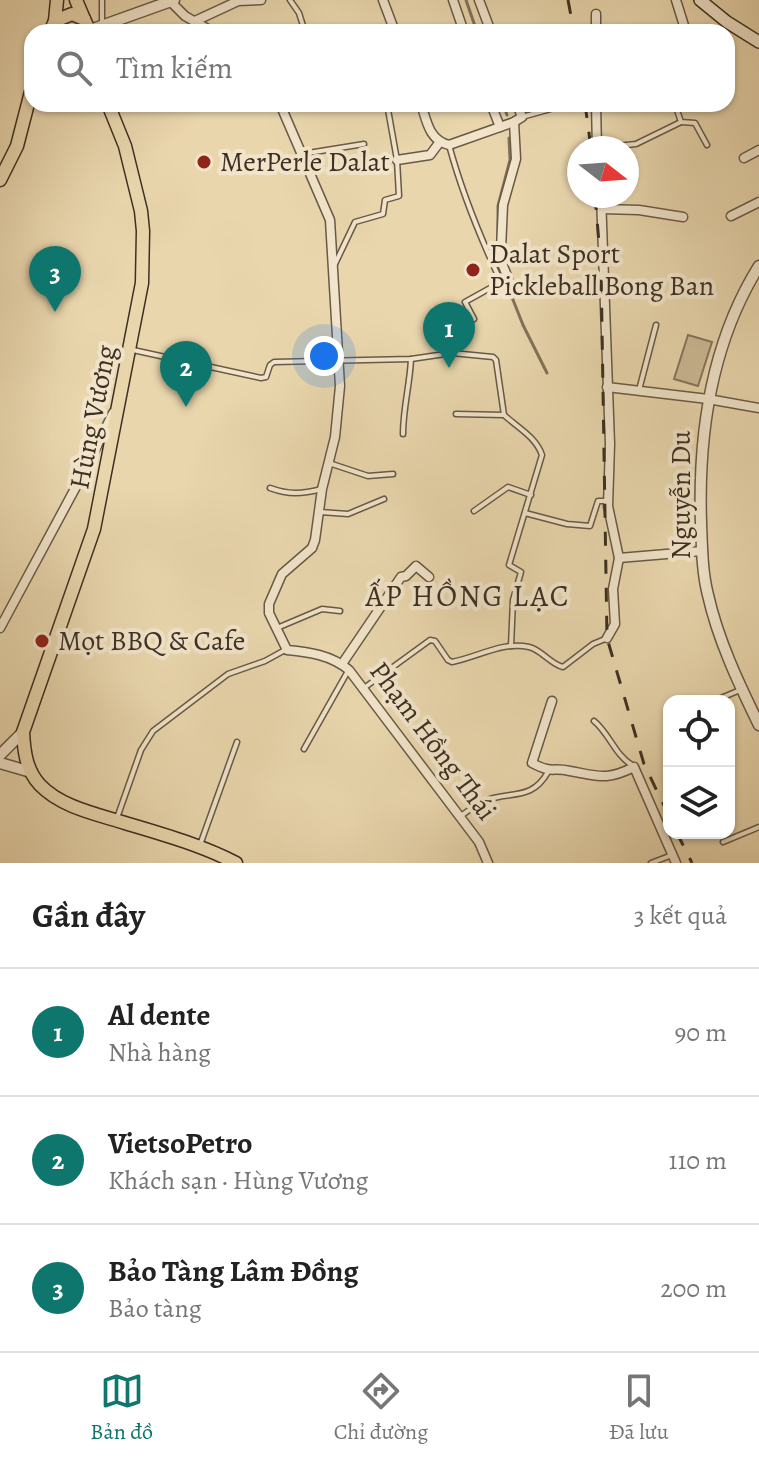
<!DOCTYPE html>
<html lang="vi">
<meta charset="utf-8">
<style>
:root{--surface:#fff;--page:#f6f6f6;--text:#222;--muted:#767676;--line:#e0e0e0;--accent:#0f766e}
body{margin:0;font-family:Alegreya,serif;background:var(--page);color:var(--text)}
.controls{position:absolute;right:24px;bottom:24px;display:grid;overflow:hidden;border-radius:16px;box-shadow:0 2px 6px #0004}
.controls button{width:72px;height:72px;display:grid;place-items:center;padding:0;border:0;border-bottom:2px solid var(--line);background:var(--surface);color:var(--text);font:40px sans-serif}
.compass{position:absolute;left:567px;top:136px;width:72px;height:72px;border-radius:50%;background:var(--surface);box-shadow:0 2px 6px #0004;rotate:107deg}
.you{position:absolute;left:324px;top:356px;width:28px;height:28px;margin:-20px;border:6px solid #fff;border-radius:50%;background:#1a73e8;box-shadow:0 0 0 12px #1a73e833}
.badge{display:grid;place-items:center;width:52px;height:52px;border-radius:50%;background:var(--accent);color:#fff;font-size:26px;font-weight:700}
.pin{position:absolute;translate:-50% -66px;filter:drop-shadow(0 2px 4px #0008)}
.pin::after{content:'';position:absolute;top:42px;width:28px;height:24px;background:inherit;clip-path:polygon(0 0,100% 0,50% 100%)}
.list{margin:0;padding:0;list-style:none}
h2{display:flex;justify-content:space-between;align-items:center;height:104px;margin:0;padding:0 32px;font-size:34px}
h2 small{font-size:26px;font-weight:400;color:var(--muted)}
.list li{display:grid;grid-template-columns:52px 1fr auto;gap:24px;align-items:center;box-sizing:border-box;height:128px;padding:0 32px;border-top:2px solid var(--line)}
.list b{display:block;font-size:30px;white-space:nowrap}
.list p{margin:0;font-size:26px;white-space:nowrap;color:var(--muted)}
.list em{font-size:26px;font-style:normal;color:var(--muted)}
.icon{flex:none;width:44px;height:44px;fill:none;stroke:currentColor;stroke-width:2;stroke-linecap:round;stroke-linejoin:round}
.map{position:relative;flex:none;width:759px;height:863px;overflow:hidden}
.search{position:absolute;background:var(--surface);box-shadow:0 2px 6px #0004;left:24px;right:24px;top:24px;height:88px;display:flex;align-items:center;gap:20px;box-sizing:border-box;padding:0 28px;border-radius:24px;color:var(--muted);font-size:30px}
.sheet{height:488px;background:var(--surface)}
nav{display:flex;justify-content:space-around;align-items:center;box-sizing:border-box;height:112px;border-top:2px solid var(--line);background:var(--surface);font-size:22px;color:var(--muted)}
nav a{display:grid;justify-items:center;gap:4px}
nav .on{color:var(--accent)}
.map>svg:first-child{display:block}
</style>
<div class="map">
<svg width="759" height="863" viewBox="0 0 759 863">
<rect width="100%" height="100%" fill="#e9d6ad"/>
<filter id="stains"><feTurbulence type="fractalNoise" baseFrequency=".0025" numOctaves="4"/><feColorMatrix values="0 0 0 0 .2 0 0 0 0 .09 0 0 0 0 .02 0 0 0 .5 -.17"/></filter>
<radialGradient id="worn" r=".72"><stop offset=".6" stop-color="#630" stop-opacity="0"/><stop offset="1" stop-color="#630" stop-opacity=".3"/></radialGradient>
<!-- green -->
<path fill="#ccba96" stroke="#84755c" stroke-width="2" d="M688,335l24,7 -14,44 -24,-7z"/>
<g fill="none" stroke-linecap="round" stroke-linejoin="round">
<!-- stream -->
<g stroke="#81725a" stroke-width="3">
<path d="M466,0l11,32"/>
<path d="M503,104l4,11"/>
<path d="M498,240v-34l12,-46 -1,-22"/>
<path d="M506,282l17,43 24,48"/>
</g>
<defs>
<g id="service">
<path d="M102,0v25"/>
<path d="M290,0l9,13 6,19"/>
<path d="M675,104l6,18 14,1 12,22"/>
<path d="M522,117l36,-10"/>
<path d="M597,148l39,-4 45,-22"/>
<path d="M302,154l62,-10"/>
<path d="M335,264l20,-42 28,-8 2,-14 14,-4 -2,-36 -10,-56"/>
<path d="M133,350l128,28 5,-1 4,-12 4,-3 137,-3 41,-6 41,4 3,3 8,55c13,12 32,22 38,40l-33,110 12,7 -8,28 -2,46"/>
<path d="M445,354l-6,-18 35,-17 -9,-17 36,-20c-21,-45 -39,-89 -52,-137"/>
<path d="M639,390l17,-65"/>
<path d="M456,414l48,1"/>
<path d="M403,434c0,-26 7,-50 8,-75"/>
<path d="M329,463l39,13 25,-2"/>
<path d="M270,488c19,7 32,6 52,1"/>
<path d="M474,511l34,-24 23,8"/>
<path d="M320,512l28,2 36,-15"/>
<path d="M525,513l42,11 23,2 8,-25h9"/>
<path d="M277,628l45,-19 18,2"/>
<path d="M364,688l66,-48 5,1 13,19 4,2c26,-5 51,-21 77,-15 13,3 21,17 34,20l30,-23 12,-5"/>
<path d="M714,701l26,-11"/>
<path d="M594,721c15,12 21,34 38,44"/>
<path d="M304,749l44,-78"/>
<path d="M461,816c7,-5 15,-12 23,-15 26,-11 47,1 64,-29"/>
<path d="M117,818l24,-68 12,-19 75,-57 37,-13 20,-11"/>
<path d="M723,842l36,-15"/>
<path d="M200,845l37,-103"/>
<path d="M651,863l21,-8"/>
</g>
<g id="minor">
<path d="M383,0l12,32"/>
<path d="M453,0l11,32"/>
<path d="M479,0l12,32"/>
<path d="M676,0l10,32"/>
<path d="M172,3l13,13 28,16"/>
<path d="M596,14v18"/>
<path d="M195,21l43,-20 23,-1"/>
<path d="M280,104l50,116 10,166 -5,51 -13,52 -7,51 -3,8 -30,26 -13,30v9l18,37c22,2 44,5 62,20l130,172 9,21"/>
<path d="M421,104c6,18 8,36 28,41l65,-23 8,-5 -5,-13"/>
<path d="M491,104l9,23"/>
<path d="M596,104l1,44"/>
<path d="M744,158l15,-8"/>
<path d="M397,160l33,-5 9,-12"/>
<path d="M601,196l9,248 -2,62 11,52 -6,31 2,35 -8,14"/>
<path d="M602,209l37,1 44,7"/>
<path d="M731,216l28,-14"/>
<path d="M501,282l7,-4 -7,-17v-12l2,-44 13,-46 -2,-37"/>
<path d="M607,387l101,12 51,9"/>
<path d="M619,558l83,-7"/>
<path d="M0,628l85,-158 28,-57"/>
<path d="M342,664l59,-87 5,-1 10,-10 13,11"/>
<path d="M552,701l-20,62c21,11 19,4 38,8 29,5 36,10 64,-4l42,96"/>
</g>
<g id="tertiary">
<path d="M90,30l84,-30"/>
<path d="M759,266c-48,77 -61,167 -58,257 1,24 1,49 7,72 10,45 31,89 51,130"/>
<path d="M0,755l23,-23"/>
<path d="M0,763l31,9"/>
</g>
<path id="secondary" d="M700,0l27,22 32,20"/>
<g id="primary">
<path d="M76,0l8,19"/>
<path d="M55,21l2,-21"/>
</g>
<g id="trunk">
<path d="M50,32l5,-11 17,-7 12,5 6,13"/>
<path d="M108,104l17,42 16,65 2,20 -1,52 -48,246 -71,203c1,19 3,38 17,53 21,22 56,29 85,38 37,11 76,22 111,40"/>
<path d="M0,180l17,-34 15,-58"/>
</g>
</defs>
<!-- service casing -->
<use href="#service" stroke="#685a46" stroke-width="7"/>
<!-- minor casing -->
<use href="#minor" stroke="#685a46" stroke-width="11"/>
<!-- tertiary casing -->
<use href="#tertiary" stroke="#685a46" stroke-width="13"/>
<!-- secondary casing -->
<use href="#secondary" stroke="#3d3023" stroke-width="14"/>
<!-- primary casing -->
<use href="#primary" stroke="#3d3023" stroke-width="15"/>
<!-- trunk casing -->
<use href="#trunk" stroke="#3d3023" stroke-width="15"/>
<!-- service -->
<use href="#service" stroke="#f1e4ca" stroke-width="4"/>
<!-- minor -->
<use href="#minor" stroke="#f1e4ca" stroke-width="8"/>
<!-- tertiary -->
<use href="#tertiary" stroke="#f1e4ca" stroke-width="10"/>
<!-- secondary -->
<use href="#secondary" stroke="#f1e4ca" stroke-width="11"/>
<!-- primary -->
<use href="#primary" stroke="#e9d6ad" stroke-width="12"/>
<!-- trunk -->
<use href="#trunk" stroke="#e9d6ad" stroke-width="12"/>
<!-- rail -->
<g stroke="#3d3023" stroke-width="3" stroke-dasharray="14 14" stroke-linecap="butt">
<path d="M568,0l6,32"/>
<path d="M585,104l6,44"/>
<path d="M595,196l6,70 6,372 37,126 25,52"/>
<path d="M677,833l15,30"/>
</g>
</g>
<!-- markers -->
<g fill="#8f2418" stroke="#f1e4ca" stroke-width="3">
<circle cx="204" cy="162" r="8"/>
<circle cx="473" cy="270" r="8"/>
<circle cx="42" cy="641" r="8"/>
</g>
<g text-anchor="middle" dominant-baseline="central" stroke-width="8" stroke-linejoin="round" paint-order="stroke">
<!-- poi labels -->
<g font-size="28" fill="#3d3023" stroke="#f1e4ca" text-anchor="start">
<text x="220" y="162">MerPerle Dalat</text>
<text x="489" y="254">Dalat Sport<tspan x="489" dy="32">Pickleball Bong Ban</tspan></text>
<text x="58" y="641">Mọt BBQ &amp; Cafe</text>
</g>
<!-- street labels -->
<g font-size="28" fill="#3d3023" stroke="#f1e4ca">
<text transform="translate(93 417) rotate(-79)">Hùng Vương</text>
<text transform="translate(681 495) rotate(-90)">Nguyễn Du</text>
<text transform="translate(433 741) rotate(53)">Phạm Hồng Thái</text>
</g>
<!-- neighbourhood labels -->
<g font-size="30" letter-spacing="2" fill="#3d3023" stroke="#f1e4ca">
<text x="468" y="596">ẤP HỒNG LẠC</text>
</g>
</g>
<rect width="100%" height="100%" filter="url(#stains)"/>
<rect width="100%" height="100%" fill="url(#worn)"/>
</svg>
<div class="controls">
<button><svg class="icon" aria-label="locate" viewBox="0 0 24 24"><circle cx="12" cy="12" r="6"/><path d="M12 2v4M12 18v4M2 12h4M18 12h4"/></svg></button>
<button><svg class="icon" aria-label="layers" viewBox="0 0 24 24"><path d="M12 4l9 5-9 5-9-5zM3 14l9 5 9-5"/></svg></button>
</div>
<svg class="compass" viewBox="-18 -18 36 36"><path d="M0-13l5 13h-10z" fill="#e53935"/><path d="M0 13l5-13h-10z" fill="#767676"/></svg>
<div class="you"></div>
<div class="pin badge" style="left:449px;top:368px">1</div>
<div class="pin badge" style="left:186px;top:407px">2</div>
<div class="pin badge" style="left:55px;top:312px">3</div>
<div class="search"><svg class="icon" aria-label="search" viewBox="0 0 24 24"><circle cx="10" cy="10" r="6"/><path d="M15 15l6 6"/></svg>Tìm kiếm</div>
</div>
<section class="sheet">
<h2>Gần đây<small>3 kết quả</small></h2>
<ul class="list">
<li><span class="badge">1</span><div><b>Al dente</b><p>Nhà hàng</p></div><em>90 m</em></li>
<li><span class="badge">2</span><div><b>VietsoPetro</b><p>Khách sạn · Hùng Vương</p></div><em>110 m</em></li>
<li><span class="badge">3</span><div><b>Bảo Tàng Lâm Đồng</b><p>Bảo tàng</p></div><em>200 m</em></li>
</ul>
</section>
<nav>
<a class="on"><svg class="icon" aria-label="map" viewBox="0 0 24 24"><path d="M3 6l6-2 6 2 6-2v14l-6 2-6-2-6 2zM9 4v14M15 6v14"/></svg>Bản đồ</a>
<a><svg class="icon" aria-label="directions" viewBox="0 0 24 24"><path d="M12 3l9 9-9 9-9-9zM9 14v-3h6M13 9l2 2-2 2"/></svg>Chỉ đường</a>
<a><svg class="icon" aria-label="saved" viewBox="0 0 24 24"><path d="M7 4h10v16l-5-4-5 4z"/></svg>Đã lưu</a>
</nav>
